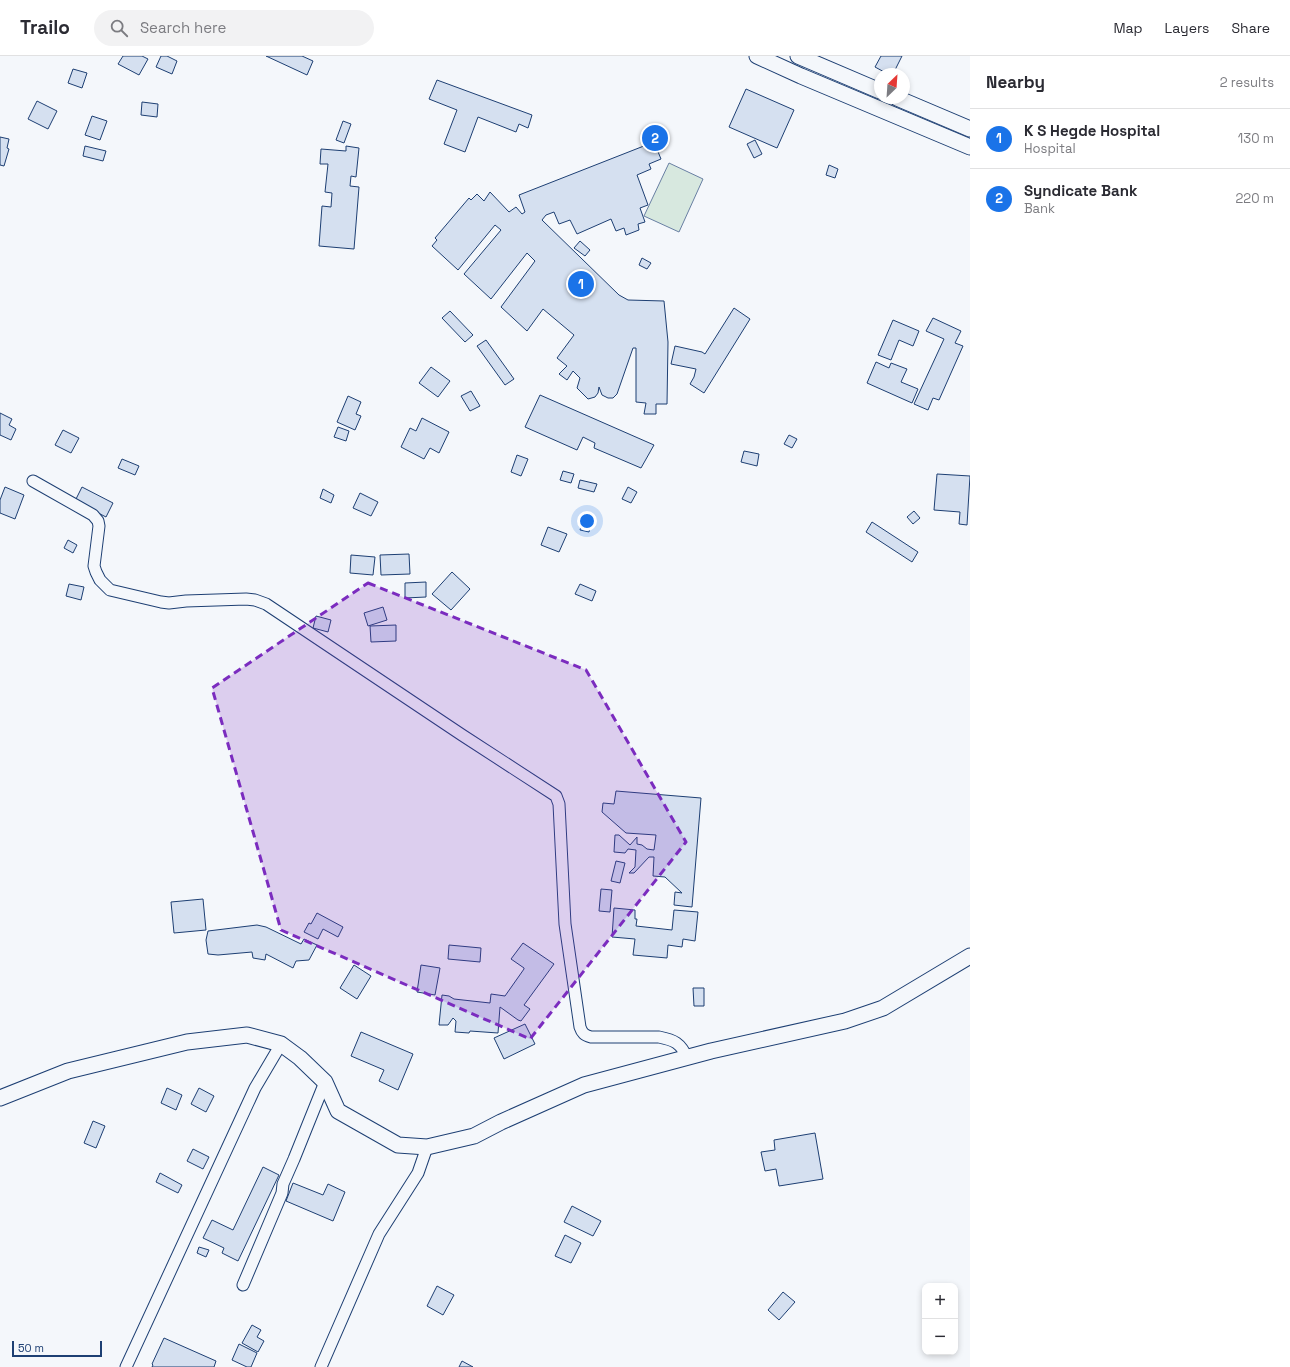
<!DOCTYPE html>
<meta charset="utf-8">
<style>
:root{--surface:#fff;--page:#f2f2f3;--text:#2b2b33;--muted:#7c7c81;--line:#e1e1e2;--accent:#1a73e8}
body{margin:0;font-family:"Space Grotesk",sans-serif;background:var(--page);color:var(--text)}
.controls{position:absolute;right:12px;bottom:12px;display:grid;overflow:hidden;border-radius:8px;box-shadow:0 2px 6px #0003}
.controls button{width:36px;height:36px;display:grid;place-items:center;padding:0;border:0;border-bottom:1px solid var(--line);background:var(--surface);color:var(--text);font:20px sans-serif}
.compass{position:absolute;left:874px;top:12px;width:36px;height:36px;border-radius:50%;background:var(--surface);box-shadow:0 2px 6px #0003;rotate:25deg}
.scale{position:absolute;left:12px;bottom:10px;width:90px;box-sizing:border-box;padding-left:4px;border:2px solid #1d3f73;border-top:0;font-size:11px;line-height:14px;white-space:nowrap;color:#1d3f73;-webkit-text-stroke:3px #f4f7fb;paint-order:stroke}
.you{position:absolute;left:587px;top:465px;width:14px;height:14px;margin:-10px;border:3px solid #fff;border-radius:50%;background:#1a73e8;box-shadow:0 0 0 6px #1a73e833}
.badge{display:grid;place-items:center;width:26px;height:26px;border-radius:50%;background:var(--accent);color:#fff;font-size:13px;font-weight:700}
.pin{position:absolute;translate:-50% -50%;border:2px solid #fff;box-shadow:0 1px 4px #0006}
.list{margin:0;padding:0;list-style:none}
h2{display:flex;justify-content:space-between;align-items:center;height:52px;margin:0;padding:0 16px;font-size:17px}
h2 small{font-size:13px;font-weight:400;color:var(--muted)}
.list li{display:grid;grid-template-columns:26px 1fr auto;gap:12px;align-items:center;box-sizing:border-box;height:60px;padding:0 16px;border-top:1px solid var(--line)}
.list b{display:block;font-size:15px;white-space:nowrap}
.list p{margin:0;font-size:13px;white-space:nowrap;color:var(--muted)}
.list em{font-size:13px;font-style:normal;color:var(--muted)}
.icon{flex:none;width:22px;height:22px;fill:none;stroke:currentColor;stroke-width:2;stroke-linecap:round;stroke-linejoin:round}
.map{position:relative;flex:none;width:970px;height:1311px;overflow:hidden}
header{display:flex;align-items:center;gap:24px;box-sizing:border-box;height:56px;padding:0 20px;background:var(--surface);border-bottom:1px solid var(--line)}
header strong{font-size:19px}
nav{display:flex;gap:22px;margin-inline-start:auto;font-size:14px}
.search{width:280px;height:36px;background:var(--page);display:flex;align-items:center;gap:10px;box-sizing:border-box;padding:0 14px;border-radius:22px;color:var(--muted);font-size:15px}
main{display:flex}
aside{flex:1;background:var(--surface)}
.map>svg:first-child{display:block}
</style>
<header>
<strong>Trailo</strong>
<div class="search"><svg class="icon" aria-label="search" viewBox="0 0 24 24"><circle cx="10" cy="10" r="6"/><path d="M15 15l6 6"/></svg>Search here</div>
<nav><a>Map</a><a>Layers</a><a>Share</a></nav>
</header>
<main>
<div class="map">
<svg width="970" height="1311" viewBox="0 0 970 1311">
<rect width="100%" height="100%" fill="#f4f7fb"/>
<!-- green -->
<path fill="#d7e8df" stroke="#687fa3" d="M669,107l34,16 -24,53 -35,-16z"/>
<!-- building -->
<g fill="#d5e0f0" stroke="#1d3f73">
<path d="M123,0h19l6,3 -9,16 -21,-11z"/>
<path d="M161,0h6l10,5 -5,13 -16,-7z"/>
<path d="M266,0h36l11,5 -6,14z"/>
<path d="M881,0h21l-9,18h-5l-13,-7z"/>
<path d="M73,13l14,4 -5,15 -14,-5z"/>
<path d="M437,24l95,35 -4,13 -9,-4 -3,8 -38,-15 -13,35 -21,-8 13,-34 -28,-11z"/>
<path d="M746,33l48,21 -17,38 -48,-21z"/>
<path d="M37,45l20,10 -9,18 -20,-10z"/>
<path d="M142,46l16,2 -1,13 -16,-2z"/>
<path d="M92,60l15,5 -7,19 -15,-5z"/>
<path d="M343,65l8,3 -7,19 -8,-3z"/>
<path d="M0,81l9,2 -2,9 2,1 -5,17 -4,-1z"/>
<path d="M755,84l7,14 -8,4 -7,-14z"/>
<path d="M654,86l7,17 -12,5 2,5 -14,6 11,30 -8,3 5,14 -7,2 1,6 -13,5 -2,-7 -8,3 -5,-12 -34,15 -7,-14 -11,4 -5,-12 -8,3 -4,5 77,75 9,5 36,1 4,41 -1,62h-11v10h-12l2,-11 -10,-1v-54h-3l-16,46 -4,4h-5l-6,-3 -3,-8 -1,6 -3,4 -7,2 -11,-11 3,-10 -7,-7 -6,9 -8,-6 8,-8 -10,-8 17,-23 -31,-26 -16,22 -26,-24 34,-46 -8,-8 -36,46 -27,-25 37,-44 -6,-5 -37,45 -26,-24 5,-6 -2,-2 34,-40 2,2 6,-6 7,7 6,-9 19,20 7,-5 6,7 3,-2 -6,-17z"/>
<path d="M85,90l21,5 -3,10 -20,-5z"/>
<path d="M346,90l13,2 -3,29 -5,-1 -1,10 9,1 -5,62 -35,-3 3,-40 9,1 1,-14 -7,-1 3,-28h-8l1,-15 25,2z"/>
<path d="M829,109l9,4 -3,9 -9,-3z"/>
<path d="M580,185l10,9 -5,6 -11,-8z"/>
<path d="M642,202l9,5 -4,6 -8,-4z"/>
<path d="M734,252l16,11 -46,74 -14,-9 4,-7 2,-8 -25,-5 4,-18 27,6 3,2z"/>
<path d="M450,255l23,24 -8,7 -23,-24z"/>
<path d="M933,262l28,13 -6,12 8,3 -24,54 -6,-2 -5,12 -14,-6 30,-65 -18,-8z"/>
<path d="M893,264l26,11 -6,15 -14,-6 -8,20 -13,-5z"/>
<path d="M486,284l28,39 -9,6 -28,-39z"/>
<path d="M876,306l13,6 2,-5 16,6 -6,13 17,7 -6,14 -45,-20z"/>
<path d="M431,311l19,14 -12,16 -19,-14z"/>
<path d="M471,335l9,15 -10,5 -9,-15z"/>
<path d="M540,339l114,50 -13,23 -47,-20 1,-5 -12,-6 -6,13 -52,-23z"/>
<path d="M348,340l13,6 -5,12 5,2 -6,14 -18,-8z"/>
<path d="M0,357l12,6 -3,6 7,4 -5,11 -11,-5z"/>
<path d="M422,362l27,14 -10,21 -9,-5 -6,11 -23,-12 9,-19 6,3z"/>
<path d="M338,371l11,4 -3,10 -12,-4z"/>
<path d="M63,374l16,8 -8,15 -16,-8z"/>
<path d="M789,379l8,4 -5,9 -8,-4z"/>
<path d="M744,395l15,3 -2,12 -16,-4z"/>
<path d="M517,399l11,4 -7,17 -10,-4z"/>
<path d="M122,403l17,7 -4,9 -17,-7z"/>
<path d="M563,415l11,3 -3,9 -11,-3z"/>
<path d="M937,418l33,2 -3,49 -8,-1 1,-12 -26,-2z"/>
<path d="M580,424l17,4 -3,8 -16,-4z"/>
<path d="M5,431l19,8 -9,24 -15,-6v-13z"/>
<path d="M82,431l31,16 -7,14 -31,-16z"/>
<path d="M628,431l9,5 -6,11 -9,-4z"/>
<path d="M323,433l11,6 -3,8 -11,-5z"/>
<path d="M360,437l18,9 -7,14 -18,-8z"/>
<path d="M914,455l6,7 -7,6 -6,-7z"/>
<path d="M872,466l46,30 -6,10 -46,-30z"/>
<path d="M582,467l9,2 -2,7 -9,-2z"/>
<path d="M548,471l19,7 -8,18 -18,-7z"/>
<path d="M68,484l9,5 -4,8 -9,-5z"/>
<path d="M409,498l1,20 -29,1 -1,-20z"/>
<path d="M351,499l24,2 -2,18 -23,-2z"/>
<path d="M452,516l18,17 -19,21 -19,-16z"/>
<path d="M426,526v15l-21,1v-15z"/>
<path d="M69,528l15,3 -3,13 -15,-4z"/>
<path d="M580,528l16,7 -4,10 -17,-7z"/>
<path d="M383,551l4,13 -19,6 -4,-13z"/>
<path d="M316,560l15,4 -3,12 -15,-4z"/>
<path d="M396,569v16l-25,1 -1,-16z"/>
<path d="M616,735l85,7 -9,109 -18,-2 1,-13 7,1 -17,-16 -12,-1 1,-19h-5l-15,16h-5l6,-6 1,-17 -8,-1 -3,4 -11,-1 1,-17h4l11,10 7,-8v7l5,1 5,4 7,1 2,-15 -30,-2 -24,-21 1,-9 11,1z"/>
<path d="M616,805l9,2 -5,20 -9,-2z"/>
<path d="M601,833l11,1 -2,22 -11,-1z"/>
<path d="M203,843l3,31 -32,3 -3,-31z"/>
<path d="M614,852l21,2v9h2l-1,7 36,4 2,-20 24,2 -3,29 -12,-2 -1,8 -14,-2 -1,13 -34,-3 2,-16 -23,-2z"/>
<path d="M317,857l26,14 -5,10 -15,-8 -5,10 -14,-7 5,-9 2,1z"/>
<path d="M257,869l9,2 35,17 3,-5 13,6 -8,15 -13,1 -3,7 -27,-14 -1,6 -12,-2 -1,-6 -34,3 -10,-1 -2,-14 2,-9z"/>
<path d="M523,887l31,21 -30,41 6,4 -9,12 -3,-1 -18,-13 -2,26 -28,-2 -1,2 -14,-1 1,-11 -3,-3 -5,7h-9l3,-30 7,1 5,3 36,4 1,-9 14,2 19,-27v-1l-13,-9z"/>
<path d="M449,889l32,3 -1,14 -32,-3z"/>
<path d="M354,909l17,11 -14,23 -17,-11z"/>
<path d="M421,909l19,3 -5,27 -18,-3z"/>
<path d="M693,932h11v18h-10z"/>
<path d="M525,968l10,20 -31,15 -10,-21z"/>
<path d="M361,976l52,22 -15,36 -19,-9 5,-11 -33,-14z"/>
<path d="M167,1032l15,7 -6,15 -15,-7z"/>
<path d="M199,1032l15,8 -8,16 -15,-8z"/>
<path d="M93,1065l12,5 -9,22 -12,-5z"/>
<path d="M815,1077l8,46 -44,7 -3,-17 -11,2 -4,-19 14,-2 -1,-10z"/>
<path d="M193,1093l16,8 -6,12 -16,-8z"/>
<path d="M263,1111l16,8 -41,86 -16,-8 2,-5 -21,-10 9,-18 21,10z"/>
<path d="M160,1117l22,12 -4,8 -22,-11z"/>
<path d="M293,1127l30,12 5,-11 17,8 -12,29 -47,-20z"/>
<path d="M572,1150l29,15 -8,15 -29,-14z"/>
<path d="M565,1179l16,8 -10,20 -16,-7z"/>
<path d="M199,1191l10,3 -3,7 -9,-4z"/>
<path d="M437,1230l17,9 -11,20 -16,-9z"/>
<path d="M783,1236l12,10 -16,18 -11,-10z"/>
<path d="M252,1269l9,5 -4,7 7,4 -6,11 -16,-9z"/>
<path d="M164,1282l52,23 -2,6h-62l1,-2 -1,-1z"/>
<path d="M239,1288l18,9 -6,14h-4l-15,-7z"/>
<path d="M462,1305l11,6h-14z"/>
</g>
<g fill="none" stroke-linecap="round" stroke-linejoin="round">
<defs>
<g id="minor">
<path d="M33,425l60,34 5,6 1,5 -5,40 2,6 4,8 10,10 51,12 8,1 17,-2 60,-2 9,1 11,4 196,131 94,61 3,8 6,120 15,103c2,6 4,8 11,10h68c15,3 22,6 28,21"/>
<path d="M243,1229l39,-92 1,-9 11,-25 31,-77"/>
<path d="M126,1311l129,-279 26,-44"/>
<path d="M321,1311l58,-133 39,-61 9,-26"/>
</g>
<g id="secondary">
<path d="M757,0l44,20 169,71"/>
<path d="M798,0l82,35"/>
<path d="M897,42l73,31"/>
<path d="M0,1042l68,-27 119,-29 60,-7 34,9 19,14 25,24 13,29 60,34 29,2 47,-11 27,-14 83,-37 127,-34 134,-30 38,-13 87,-52"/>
</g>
</defs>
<!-- minor casing -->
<use href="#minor" stroke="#1d3f73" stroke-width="13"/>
<!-- secondary casing -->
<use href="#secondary" stroke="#1d3f73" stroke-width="17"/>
<!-- minor -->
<use href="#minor" stroke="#f4f7fb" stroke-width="11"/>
<!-- secondary -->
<use href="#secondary" stroke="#f4f7fb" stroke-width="15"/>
</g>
<!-- marked area -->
<path fill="#7b2cbf" fill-opacity="0.2" stroke="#7b2cbf" stroke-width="3" stroke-dasharray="8 5" stroke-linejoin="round" d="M368,527l218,87 100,172 -156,197 -249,-109 -69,-242z"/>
</svg>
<div class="controls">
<button>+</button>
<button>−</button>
</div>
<svg class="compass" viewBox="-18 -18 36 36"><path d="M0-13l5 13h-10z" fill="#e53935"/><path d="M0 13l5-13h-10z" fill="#7c7c81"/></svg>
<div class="scale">50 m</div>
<div class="you"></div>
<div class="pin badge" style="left:581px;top:228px">1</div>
<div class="pin badge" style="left:655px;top:82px">2</div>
</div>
<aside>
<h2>Nearby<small>2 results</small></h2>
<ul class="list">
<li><span class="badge">1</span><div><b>K S Hegde Hospital</b><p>Hospital</p></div><em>130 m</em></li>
<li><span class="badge">2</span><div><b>Syndicate Bank</b><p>Bank</p></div><em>220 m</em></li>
</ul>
</aside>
</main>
